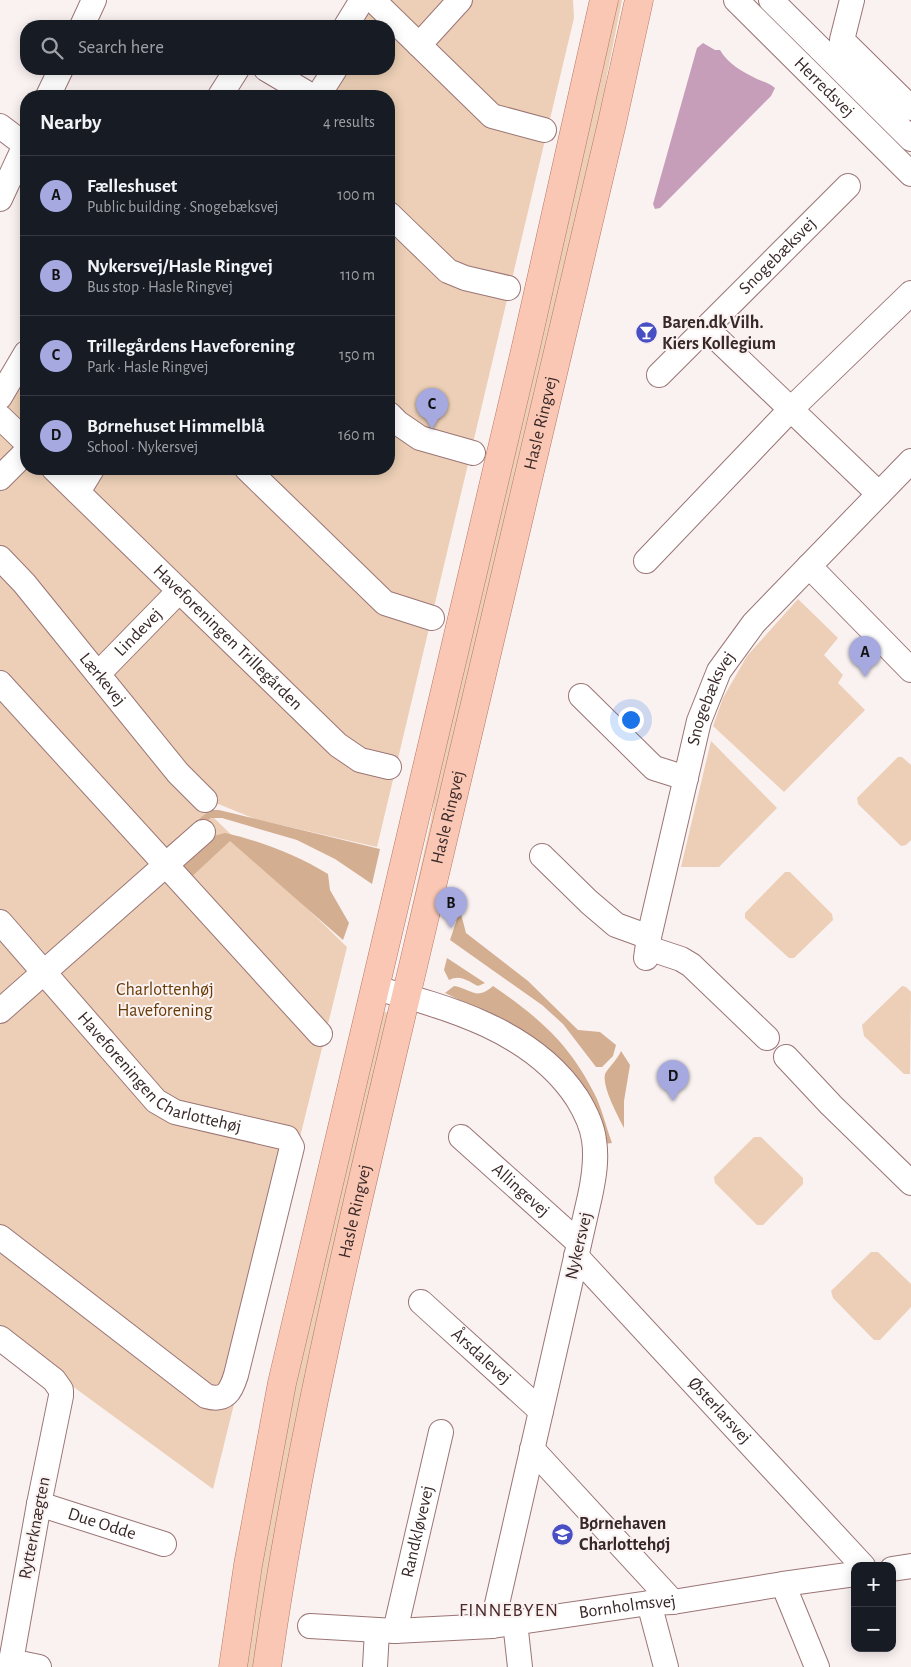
<!DOCTYPE html>
<meta charset="utf-8">
<style>
:root{--surface:#171b24;--page:#20242c;--text:#f1f3f6;--muted:#9ea1a6;--line:#363941;--accent:#a5a9e0}
body{margin:0;font-family:"Alegreya Sans",sans-serif;background:var(--page);color:var(--text)}
.controls{position:absolute;right:15px;bottom:15px;display:grid;overflow:hidden;border-radius:10px;box-shadow:0 2px 12px #0003}
.controls button{width:45px;height:45px;display:grid;place-items:center;padding:0;border:0;border-bottom:1px solid var(--line);background:var(--surface);color:var(--text);font:25px sans-serif}
.you{position:absolute;left:630px;top:719px;width:18px;height:18px;margin:-12px;border:4px solid #fff;border-radius:50%;background:#1a73e8;box-shadow:0 0 0 8px #1a73e833}
.badge{display:grid;place-items:center;width:32px;height:32px;border-radius:50%;background:var(--accent);color:#111;font-size:16px;font-weight:700}
.pin{position:absolute;translate:-50% -41px;filter:drop-shadow(0 1px 2px #0008)}
.pin::after{content:'';position:absolute;top:26px;width:18px;height:15px;background:inherit;clip-path:polygon(0 0,100% 0,50% 100%)}
.list{margin:0;padding:0;list-style:none}
h2{display:flex;justify-content:space-between;align-items:center;height:65px;margin:0;padding:0 20px;font-size:21px}
h2 small{font-size:16px;font-weight:400;color:var(--muted)}
.list li{display:grid;grid-template-columns:32px 1fr auto;gap:15px;align-items:center;box-sizing:border-box;height:80px;padding:0 20px;border-top:1px solid var(--line)}
.list b{display:block;font-size:19px;white-space:nowrap}
.list p{margin:0;font-size:16px;white-space:nowrap;color:var(--muted)}
.list em{font-size:16px;font-style:normal;color:var(--muted)}
.icon{flex:none;width:28px;height:28px;fill:none;stroke:currentColor;stroke-width:2;stroke-linecap:round;stroke-linejoin:round}
.map{position:relative;flex:none;width:911px;height:1667px;overflow:hidden}
.search{position:absolute;background:var(--surface);box-shadow:0 2px 12px #0003;left:20px;top:20px;width:375px;height:55px;display:flex;align-items:center;gap:12px;box-sizing:border-box;padding:0 18px;border-radius:20px;color:var(--muted);font-size:19px}
.panel{position:absolute;background:var(--surface);box-shadow:0 2px 12px #0003;left:20px;top:90px;width:375px;height:385px;border-radius:20px}
.map>svg:first-child{display:block}
</style>
<div class="map">
<svg width="911" height="1667" viewBox="0 0 911 1667">
<rect width="100%" height="100%" fill="#faf1f1"/>
<!-- green -->
<g fill="#eccfb6">
<path d="M375,0h198l1,18 -197,829 -122,-28 -39,-16 -216,-250v-163l26,-44v123h363v-373h-73l17,-27h56v-43h-30z"/>
<path d="M614,0h8l-15,75 -10,74 -194,806 -1,-3 29,-131 10,-72z"/>
<path d="M0,566l182,223 30,27 135,131 -134,542 -134,-98 -79,-61z"/>
<path d="M798,599l40,39 -14,17 19,20 -5,8 27,27 -81,82 -71,-66 10,-28 24,-42z"/>
<path d="M711,741l66,67 -58,59h-38z"/>
<path d="M898,757h4l9,8v75l-5,5 -5,1 -43,-42 -1,-6z"/>
<path d="M785,872h5l42,42 1,6 -39,38h-5l-44,-40v-5z"/>
<path d="M902,986l4,1 5,5 -1,82h-6l-40,-38 -2,-11z"/>
<path d="M382,1011l10,3 -135,653h-15l51,-286z"/>
<path d="M754,1137h7l42,41v6l-40,41h-6l-42,-42 -1,-6z"/>
<path d="M871,1252h7l33,32v23l-31,33h-6l-41,-42 -2,-7z"/>
</g>
<!-- forest -->
<g fill="#d3ae90">
<path d="M210,810h9l161,39 -8,35 -37,-25 -38,-19 -75,-22h-11l-14,9 -30,27 -6,-3z"/>
<path d="M225,833c36,8 72,22 103,41l2,16 19,33 -6,17 -113,-99 -43,40 -10,-12 33,-32z"/>
<path d="M460,910l6,23 62,48 50,49 22,2 16,13 -3,11 -11,11h-6l-33,-43 -21,-19 -92,-65z"/>
<path d="M447,958l38,25 -7,3c-10,-5 -18,-12 -29,-6l-5,-10z"/>
<path d="M454,986c18,3 22,15 39,0 45,31 76,57 101,107 8,15 12,34 18,50l-8,1 -105,-125 -54,-26z"/>
<path d="M621,1051l9,14 -6,36v27c-6,-12 -22,-41 -19,-54 2,-5 13,-15 16,-23z"/>
</g>
<!-- water -->
<path fill="#c69eb9" d="M703,43l12,7h5c8,14 23,22 37,29 7,3 12,4 18,9l-4,8 -111,112 -5,1 -2,-5 44,-156z"/>
<g fill="none" stroke-linecap="round" stroke-linejoin="round">
<defs>
<g id="minor">
<path id="s1" d="M736,0l175,174"/>
<path d="M771,0l140,139"/>
<path d="M852,0l-10,40 69,68"/>
<path d="M375,2l117,114 52,14"/>
<path d="M82,26l12,-26"/>
<path d="M346,26l16,-26"/>
<path d="M419,45l41,-45"/>
<path d="M266,69l39,23 -3,4"/>
<path d="M48,96l13,-27"/>
<path d="M220,96l17,-27"/>
<path d="M318,96l17,-27"/>
<path d="M0,126l25,19"/>
<path d="M0,199l26,-56"/>
<path d="M389,214l59,57 17,7 43,10"/>
<path d="M706,328l173,166"/>
<path id="s2" d="M659,375l189,-189"/>
<path d="M0,397l26,-44"/>
<path d="M389,414l9,9 22,15 53,15"/>
<path d="M0,417l26,25"/>
<path id="s3" d="M54,469l284,276 22,15 29,7"/>
<path d="M247,469l138,134 47,15"/>
<path d="M0,478l26,-26"/>
<path d="M78,492l14,-23"/>
<path id="s4" d="M0,558l24,25 154,190 27,27"/>
<path d="M646,561l145,-152 120,-116"/>
<path d="M809,566l102,104"/>
<path id="s5" d="M98,674l81,-83"/>
<path d="M0,683l320,351"/>
<path d="M581,696l73,72 32,10"/>
<path d="M542,856l47,46 27,23 33,12"/>
<path id="s6" d="M0,922l156,179 19,11 112,26 5,9 -56,228c-5,16 -10,27 -30,21l-206,-159"/>
<path d="M648,948l33,11 10,6 76,73"/>
<path id="s7" d="M646,958l3,-21 50,-216 20,-50 35,-48 157,-162"/>
<path d="M375,988c73,19 158,43 202,110 8,13 15,26 17,42 3,19 0,37 -4,56l-98,430"/>
<path d="M0,1011l203,-179"/>
<path d="M786,1057l45,48 80,78"/>
<path id="s8" d="M461,1137l118,106"/>
<path id="s9" d="M576,1256l287,310"/>
<path id="s10" d="M421,1302l120,109"/>
<path d="M0,1338l54,42 7,10v6l-22,108 -29,163"/>
<path d="M532,1449l141,153"/>
<path id="s11" d="M39,1504l125,40"/>
<path d="M892,1569l19,-3"/>
<path d="M783,1584l34,83"/>
<path d="M649,1603l17,64"/>
<path d="M515,1622l5,45"/>
<path id="s12" d="M310,1626l85,5 97,-5 157,-23 24,-1 110,-18 72,-10"/>
<path id="s13" d="M395,1631l46,-199"/>
<path d="M10,1661l29,6"/>
<path d="M375,1667l2,-36"/>
</g>
<g id="major">
<path d="M233,1667l15,-102 34,-182 243,-1032 79,-351"/>
<path id="s14" d="M267,1667c33,-234 90,-463 144,-692 67,-284 134,-568 201,-852l27,-123"/>
</g>
</defs>
<!-- minor casing -->
<use href="#minor" stroke="#9b7575" stroke-width="26"/>
<!-- major casing -->
<use href="#major" stroke="#b47762" stroke-width="29"/>
<!-- minor -->
<use href="#minor" stroke="#fff" stroke-width="24"/>
<!-- major -->
<use href="#major" stroke="#fac7b4" stroke-width="28"/>
</g>
<!-- icons -->
<defs>
<symbol id="bar-disc" viewBox="-11 -11 22 22"><circle r="9.5" fill="#484ec4" stroke="#faf1f1"/><path d="M-6-5H6L.8 .8V4.5H3.5V6h-7V4.5H-.8V.8Z" fill="#fff"/></symbol>
<symbol id="school-disc" viewBox="-11 -11 22 22"><circle r="9.5" fill="#484ec4" stroke="#faf1f1"/><path d="M0-5L7-2L0 1L-7-2ZM-4 1L0 2.5L4 1V4Q0 6-4 4Z" fill="#fff"/></symbol>
</defs>
<g fill-rule="evenodd">
<use href="#bar-disc" x="634" y="320" width="25" height="25"/>
<use href="#school-disc" x="550" y="1522" width="25" height="25"/>
</g>
<g text-anchor="middle" dominant-baseline="central" stroke-width="4" stroke-linejoin="round" paint-order="stroke">
<!-- street labels -->
<g font-size="18" fill="#382828" stroke="#faf1f1">
<text stroke="none"><textPath href="#s1" startOffset="124">Herredsvej</textPath></text>
<text stroke="none"><textPath href="#s2" startOffset="168">Snogebæksvej</textPath></text>
<text stroke="none"><textPath href="#s14" startOffset="1274">Hasle Ringvej</textPath></text>
<text stroke="none"><textPath href="#s5" startOffset="58">Lindevej</textPath></text>
<text stroke="none"><textPath href="#s3" startOffset="242">Haveforeningen Trillegården</textPath></text>
<text stroke="none"><textPath href="#s4" startOffset="159">Lærkevej</textPath></text>
<text stroke="none"><textPath href="#s7" startOffset="268">Snogebæksvej</textPath></text>
<text stroke="none"><textPath href="#s14" startOffset="869">Hasle Ringvej</textPath></text>
<text stroke="none"><textPath href="#s6" startOffset="225">Haveforeningen Charlottehøj</textPath></text>
<text stroke="none"><textPath href="#s8" startOffset="80">Allingevej</textPath></text>
<text stroke="none"><textPath href="#s14" startOffset="464">Hasle Ringvej</textPath></text>
<text transform="translate(579 1246) rotate(-77)">Nykersvej</text>
<text stroke="none"><textPath href="#s10" startOffset="81">Årsdalevej</textPath></text>
<text stroke="none"><textPath href="#s9" startOffset="211">Østerlarsvej</textPath></text>
<text stroke="none"><textPath href="#s11" startOffset="66">Due Odde</textPath></text>
<text transform="translate(35 1528) rotate(-79)">Rytterknægten</text>
<text stroke="none"><textPath href="#s13" startOffset="102">Randkløvevej</textPath></text>
<text stroke="none"><textPath href="#s12" startOffset="319">Bornholmsvej</textPath></text>
</g>
<!-- poi labels -->
<g font-size="18" font-weight="bold" fill="#382828" stroke="#faf1f1" text-anchor="start">
<text x="662" y="323">Baren.dk Vilh.<tspan x="662" dy="21">Kiers Kollegium</tspan></text>
<text x="579" y="1524">Børnehaven<tspan x="579" dy="21">Charlottehøj</tspan></text>
</g>
<!-- park labels -->
<g font-size="18" fill="#683a04" stroke="#faf1f1">
<text x="165" y="990">Charlottenhøj<tspan x="165" dy="21">Haveforening</tspan></text>
</g>
<!-- neighbourhood labels -->
<g font-size="19" letter-spacing="1" fill="#4a2a2a" stroke="#faf1f1">
<text x="509" y="1610">FINNEBYEN</text>
</g>
</g>
</svg>
<div class="controls">
<button>+</button>
<button>−</button>
</div>
<div class="you"></div>
<div class="pin badge" style="left:865px;top:677px">A</div>
<div class="pin badge" style="left:451px;top:928px">B</div>
<div class="pin badge" style="left:432px;top:429px">C</div>
<div class="pin badge" style="left:673px;top:1101px">D</div>
<div class="search"><svg class="icon" aria-label="search" viewBox="0 0 24 24"><circle cx="10" cy="10" r="6"/><path d="M15 15l6 6"/></svg>Search here</div>
<section class="panel">
<h2>Nearby<small>4 results</small></h2>
<ul class="list">
<li><span class="badge">A</span><div><b>Fælleshuset</b><p>Public building · Snogebæksvej</p></div><em>100 m</em></li>
<li><span class="badge">B</span><div><b>Nykersvej/Hasle Ringvej</b><p>Bus stop · Hasle Ringvej</p></div><em>110 m</em></li>
<li><span class="badge">C</span><div><b>Trillegårdens Haveforening</b><p>Park · Hasle Ringvej</p></div><em>150 m</em></li>
<li><span class="badge">D</span><div><b>Børnehuset Himmelblå</b><p>School · Nykersvej</p></div><em>160 m</em></li>
</ul>
</section>
</div>
